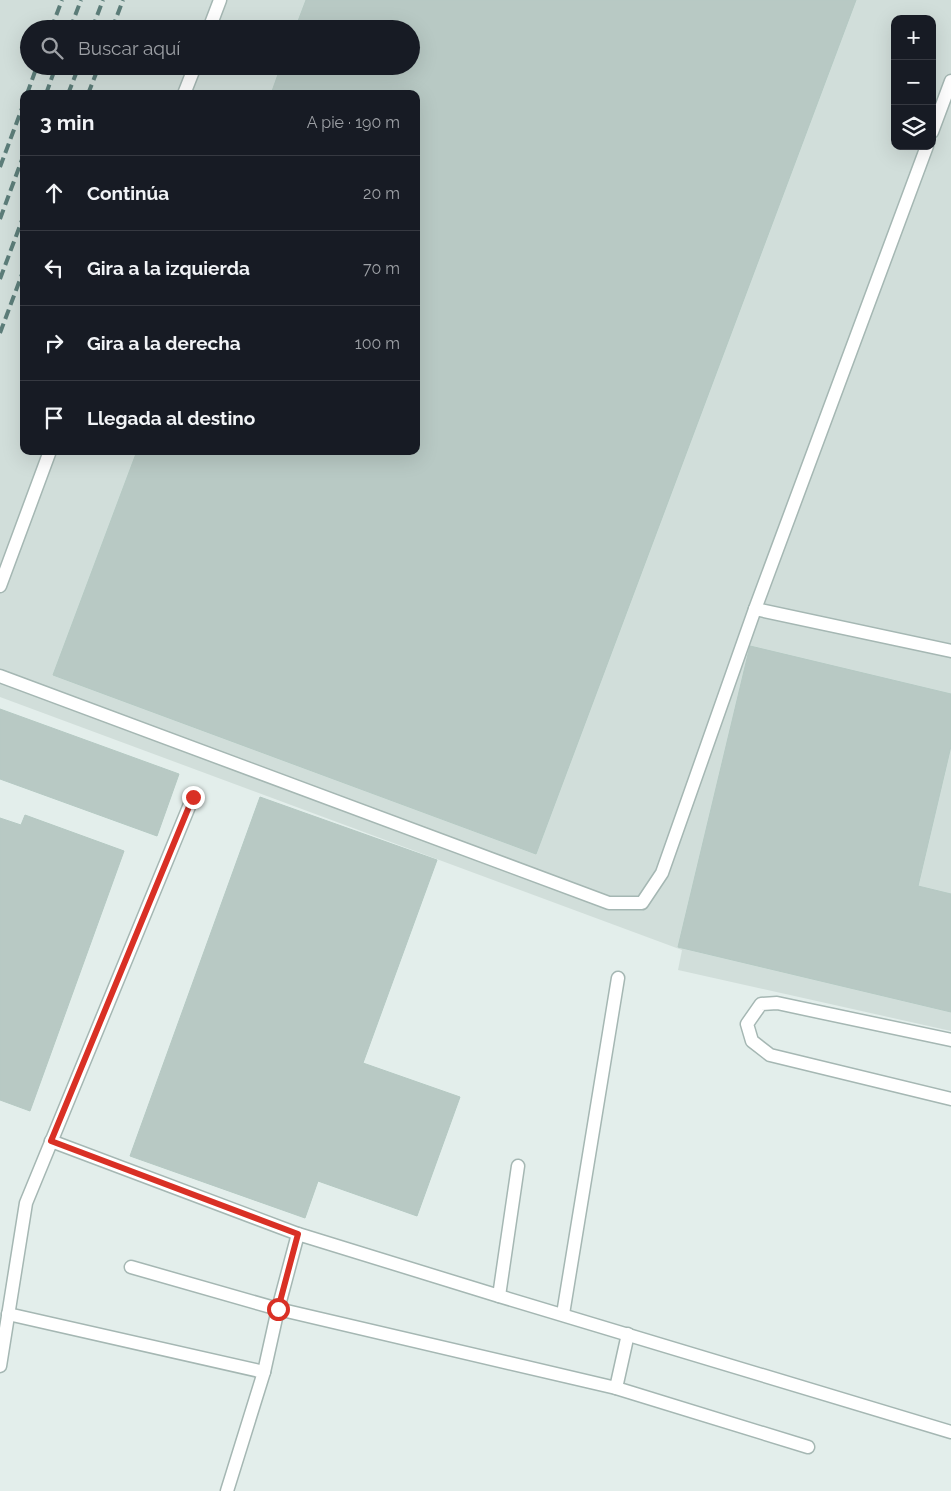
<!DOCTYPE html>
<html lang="es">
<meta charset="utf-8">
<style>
:root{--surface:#171b24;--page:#242831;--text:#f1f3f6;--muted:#9ea1a6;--line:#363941}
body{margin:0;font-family:Raleway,sans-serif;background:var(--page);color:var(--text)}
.controls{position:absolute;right:15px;top:15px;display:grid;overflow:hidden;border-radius:10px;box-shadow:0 5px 20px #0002}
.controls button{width:45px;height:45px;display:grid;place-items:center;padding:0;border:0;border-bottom:1px solid var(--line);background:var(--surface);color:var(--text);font:25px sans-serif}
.stop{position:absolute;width:15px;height:15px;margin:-11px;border:4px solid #d93025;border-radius:50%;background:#fff}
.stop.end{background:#d93025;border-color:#fff;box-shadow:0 1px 5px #0008}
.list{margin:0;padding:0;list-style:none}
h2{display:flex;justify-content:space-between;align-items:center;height:65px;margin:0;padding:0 20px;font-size:21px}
h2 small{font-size:16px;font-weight:400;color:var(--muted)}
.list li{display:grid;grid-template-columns:32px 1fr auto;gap:15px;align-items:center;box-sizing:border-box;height:75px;padding:0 20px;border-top:1px solid var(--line)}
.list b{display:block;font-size:19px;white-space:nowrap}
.list em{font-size:16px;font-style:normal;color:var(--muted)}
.icon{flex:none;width:28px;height:28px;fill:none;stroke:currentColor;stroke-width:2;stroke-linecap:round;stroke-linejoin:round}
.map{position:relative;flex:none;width:951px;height:1491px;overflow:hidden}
.search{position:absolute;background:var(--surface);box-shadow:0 5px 20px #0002;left:20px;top:20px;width:400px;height:55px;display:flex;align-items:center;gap:12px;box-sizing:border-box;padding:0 18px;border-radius:28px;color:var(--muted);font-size:19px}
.panel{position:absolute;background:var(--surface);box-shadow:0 5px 20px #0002;left:20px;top:90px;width:400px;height:365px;border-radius:10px}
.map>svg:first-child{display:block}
</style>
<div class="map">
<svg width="951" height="1491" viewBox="0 0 951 1491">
<rect width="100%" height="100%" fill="#e3eeeb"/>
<!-- built -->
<path fill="#d1deda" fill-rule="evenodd" d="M0,0h951v1031l-273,-61 4,-20 -682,-253zM895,19h37v127h-37zM29,29h382v37h-382zM24,94h392v357h-392z"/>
<!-- building -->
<g fill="#b8c9c4" stroke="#b5c9c3">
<path d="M306,0h550l-320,854 -483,-179 84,-224h279v-357h-145l10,-28h130v-37h-116z"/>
<path d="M750,646l201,48v52l-33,140 33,8v118l-273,-65z"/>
<path d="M0,709l179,65 -22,62 -157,-57z"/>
<path d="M260,797l177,63 -74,203 97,34 -43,119 -99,-35 -13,37 -175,-62z"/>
<path d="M25,815l99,36 -94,260 -30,-11v-282l21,7z"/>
</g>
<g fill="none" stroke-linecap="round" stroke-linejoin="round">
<defs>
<g id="lane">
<path d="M209,29l11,-29"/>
<path d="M184,94l11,-28"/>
<path d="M932,132l19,-51"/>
<path d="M0,586l50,-135"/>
<path d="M755,609l196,42"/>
<path d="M0,676l609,227h33l20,-30 93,-264 172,-463"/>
<path d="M951,1040l-174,-37 -16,1 -14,20 5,17 18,14 181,44"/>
<path d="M51,1141l247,93"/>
<path d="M131,1267l147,42 338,79 12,-54"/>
<path d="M499,1296l19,-130"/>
<path d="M8,1314l256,58"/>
<path d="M563,1314l55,-336"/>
<path d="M0,1366l26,-163 167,-406"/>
<path d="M616,1388l192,59"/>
<path d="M227,1491l37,-119 14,-63 20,-75 201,62 452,136"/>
</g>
</defs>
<!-- lane casing -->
<use href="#lane" stroke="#a5b7b3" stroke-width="15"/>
<!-- lane -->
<use href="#lane" stroke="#fff" stroke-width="12"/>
<!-- rail -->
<g stroke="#5c7d79" stroke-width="4" stroke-dasharray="10 5" stroke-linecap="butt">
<path d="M51,29l11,-29"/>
<path d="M70,29l11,-29"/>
<path d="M92,29l11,-29"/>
<path d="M112,29l11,-29"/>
<path d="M27,94l10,-28"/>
<path d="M46,94l10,-28"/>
<path d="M68,94l11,-28"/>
<path d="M88,94l11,-28"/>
<path d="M0,167l24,-64"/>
<path d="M0,219l24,-65"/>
<path d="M0,279l24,-64"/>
<path d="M0,333l24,-64"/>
</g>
</g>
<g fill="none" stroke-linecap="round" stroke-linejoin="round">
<!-- route -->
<path stroke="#d93025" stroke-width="6" d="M193,797l-142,344 247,93 -20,75"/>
</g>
</svg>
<div class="controls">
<button>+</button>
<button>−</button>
<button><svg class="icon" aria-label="layers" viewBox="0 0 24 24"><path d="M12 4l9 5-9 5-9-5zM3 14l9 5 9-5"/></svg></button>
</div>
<div class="stop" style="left:278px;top:1309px"></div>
<div class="stop end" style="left:193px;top:797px"></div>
<div class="search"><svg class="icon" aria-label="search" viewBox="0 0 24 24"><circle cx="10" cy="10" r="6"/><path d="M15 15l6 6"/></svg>Buscar aquí</div>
<section class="panel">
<h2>3 min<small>A pie · 190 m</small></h2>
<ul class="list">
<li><svg class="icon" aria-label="ahead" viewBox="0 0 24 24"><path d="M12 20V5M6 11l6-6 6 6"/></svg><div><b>Continúa</b></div><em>20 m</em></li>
<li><svg class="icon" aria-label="left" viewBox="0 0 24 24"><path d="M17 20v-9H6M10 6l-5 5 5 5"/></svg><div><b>Gira a la izquierda</b></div><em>70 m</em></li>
<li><svg class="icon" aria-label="right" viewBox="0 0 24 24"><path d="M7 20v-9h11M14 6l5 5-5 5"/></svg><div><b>Gira a la derecha</b></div><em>100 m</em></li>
<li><svg class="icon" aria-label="arrive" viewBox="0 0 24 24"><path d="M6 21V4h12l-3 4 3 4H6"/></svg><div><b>Llegada al destino</b></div></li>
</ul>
</section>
</div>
